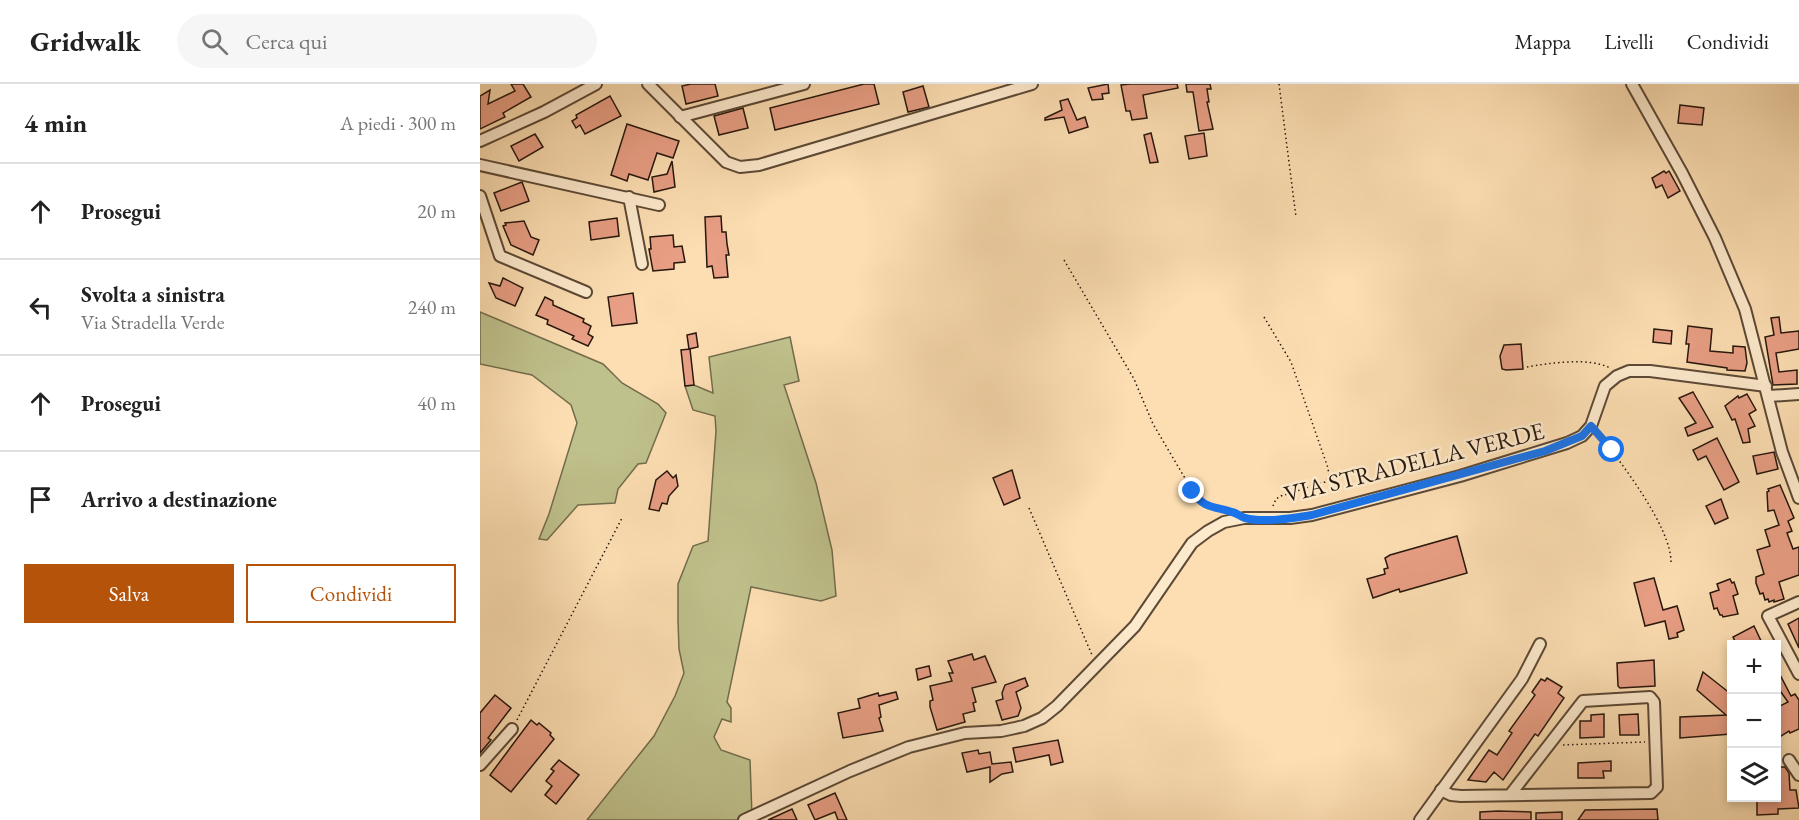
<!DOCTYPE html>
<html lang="it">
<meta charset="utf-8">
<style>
:root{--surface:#fff;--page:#f6f6f6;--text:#222;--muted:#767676;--line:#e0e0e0;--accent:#b45309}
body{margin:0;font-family:"EB Garamond",serif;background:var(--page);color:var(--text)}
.controls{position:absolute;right:18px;bottom:18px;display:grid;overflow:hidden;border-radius:0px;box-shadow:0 3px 9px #0003}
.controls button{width:54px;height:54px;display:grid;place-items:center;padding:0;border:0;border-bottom:2px solid var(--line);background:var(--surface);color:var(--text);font:30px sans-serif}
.stop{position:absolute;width:18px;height:18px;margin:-14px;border:4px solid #1a73e8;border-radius:50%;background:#fff}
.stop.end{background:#1a73e8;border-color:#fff;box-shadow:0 2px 6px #0008}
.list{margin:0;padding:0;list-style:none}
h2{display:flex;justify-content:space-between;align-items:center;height:78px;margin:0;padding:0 24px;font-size:26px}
h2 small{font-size:20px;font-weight:400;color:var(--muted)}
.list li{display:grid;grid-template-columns:39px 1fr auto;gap:18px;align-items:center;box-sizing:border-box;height:96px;padding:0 24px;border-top:2px solid var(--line)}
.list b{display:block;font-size:22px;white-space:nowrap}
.list p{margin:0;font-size:20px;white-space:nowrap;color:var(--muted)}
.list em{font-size:20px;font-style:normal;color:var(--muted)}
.actions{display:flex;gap:12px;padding:18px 24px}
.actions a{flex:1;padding:14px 0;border:2px solid var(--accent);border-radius:0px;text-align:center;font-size:21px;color:var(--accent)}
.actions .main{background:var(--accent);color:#fff}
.icon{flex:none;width:33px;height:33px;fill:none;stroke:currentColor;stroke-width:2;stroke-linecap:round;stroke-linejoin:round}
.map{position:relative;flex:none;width:1319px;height:736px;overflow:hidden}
header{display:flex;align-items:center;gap:36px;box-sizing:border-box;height:84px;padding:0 30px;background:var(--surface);border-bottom:2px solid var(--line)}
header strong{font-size:28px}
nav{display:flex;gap:33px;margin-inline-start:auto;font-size:21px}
.search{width:420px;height:54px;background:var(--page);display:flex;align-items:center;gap:15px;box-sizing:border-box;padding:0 21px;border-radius:33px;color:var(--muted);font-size:22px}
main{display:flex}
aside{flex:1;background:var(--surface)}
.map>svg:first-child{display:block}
</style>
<header>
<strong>Gridwalk</strong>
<div class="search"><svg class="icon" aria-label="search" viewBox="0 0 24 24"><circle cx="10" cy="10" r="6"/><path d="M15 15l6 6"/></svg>Cerca qui</div>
<nav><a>Mappa</a><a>Livelli</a><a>Condividi</a></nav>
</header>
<main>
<aside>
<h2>4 min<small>A piedi · 300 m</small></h2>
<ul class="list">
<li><svg class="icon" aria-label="ahead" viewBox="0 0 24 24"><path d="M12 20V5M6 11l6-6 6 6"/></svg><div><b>Prosegui</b></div><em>20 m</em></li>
<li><svg class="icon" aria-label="left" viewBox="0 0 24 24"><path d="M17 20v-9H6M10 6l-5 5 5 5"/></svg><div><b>Svolta a sinistra</b><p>Via Stradella Verde</p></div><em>240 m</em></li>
<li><svg class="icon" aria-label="ahead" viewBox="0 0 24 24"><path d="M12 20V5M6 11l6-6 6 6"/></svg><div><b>Prosegui</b></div><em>40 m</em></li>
<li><svg class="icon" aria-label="arrive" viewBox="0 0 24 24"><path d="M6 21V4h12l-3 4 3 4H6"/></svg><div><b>Arrivo a destinazione</b></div></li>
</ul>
<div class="actions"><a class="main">Salva</a><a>Condividi</a></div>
</aside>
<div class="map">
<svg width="1319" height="736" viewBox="0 0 1319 736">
<rect width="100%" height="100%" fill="#fcdeb2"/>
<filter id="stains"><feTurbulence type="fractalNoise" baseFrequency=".00333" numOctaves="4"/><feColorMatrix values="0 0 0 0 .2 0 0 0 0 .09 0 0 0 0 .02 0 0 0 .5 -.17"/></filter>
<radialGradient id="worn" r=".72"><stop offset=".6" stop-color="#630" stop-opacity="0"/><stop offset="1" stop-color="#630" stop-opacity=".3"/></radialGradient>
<!-- green -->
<g fill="#bfc18c" stroke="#736c4c" stroke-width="1.5">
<path d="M0,228l123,52 19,19 36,21 8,9 -20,50 -8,1 -20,25 -3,14 -37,2 -31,35 -8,-1 10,-25 28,-91 -6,-18 -39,-30 -52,-11z"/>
<path d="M310,253l9,44 -15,4 32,98 16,67 4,46 -15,5 -70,-14 -24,115 4,6v14l-9,-3 -8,18 7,13 29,10 2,56 -8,4h-157l67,-84 21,-40 9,-23 -5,-24 -1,-28v-37l15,-38 15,-5 8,-110 -1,-15 -22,-6 -8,-24 9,-1 19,8 -4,-36z"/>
</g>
<!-- building -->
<g fill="#e99f85" stroke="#27170d" stroke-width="1.5">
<path d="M31,0h12l8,13 -28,16 2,4 -25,12v-33l10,-6 -2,14 27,-13z"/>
<path d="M211,0h24l3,12 -32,8 -4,-18z"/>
<path d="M384,0h10l5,20 -104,26 -5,-22z"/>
<path d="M628,0l1,9 -7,1 1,5 -11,1 -4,-12z"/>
<path d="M650,0h47l1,4 -35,7 4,23 -15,2 -2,-9h-4l-5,-26z"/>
<path d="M706,0h24l1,5h-4l2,13h-2l6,27 -14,2 -6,-39h-6z"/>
<path d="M443,2l6,21 -21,5 -5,-20z"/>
<path d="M130,12l11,20 -36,18 -5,-9 -4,3 -4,-7 5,-3 -1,-3z"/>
<path d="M588,15l9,21 8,-3 3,10 -19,6 -5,-16 -19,3v-2l17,-8 -2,-9z"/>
<path d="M1200,21l24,3 -2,17 -24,-2z"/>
<path d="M263,24l5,20 -29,7 -5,-19z"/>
<path d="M147,40l52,17 -6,17 -16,-5 -9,27 -19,-6 -2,7 -16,-6z"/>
<path d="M671,49l7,29 -8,1 -6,-28z"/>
<path d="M724,49l3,23 -18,3 -4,-23z"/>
<path d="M55,50l8,13 -24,14 -8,-15z"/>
<path d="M192,77l3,26 -21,5 -2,-15 15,-3z"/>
<path d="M1184,87l2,2 3,-2 11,20 -12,7 -6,-13 -6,3 -4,-10z"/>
<path d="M42,98l7,19 -28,10 -7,-18z"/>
<path d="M241,132l1,16h4l1,12 2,11h-3l2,22 -14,1 -2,-12 -5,1 -2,-50z"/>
<path d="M137,134l2,18 -28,4 -2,-18z"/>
<path d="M44,137l7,16 8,3 -6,15 -22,-10 -8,-19 3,-1 -1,-2z"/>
<path d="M193,151l1,12 8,-1 3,16 -11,1v6l-21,2 -4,-22h2l-1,-12z"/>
<path d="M23,194l20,10 -8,18 -19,-8 -7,-15 11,3z"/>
<path d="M153,209l4,30 -25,3 -4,-29z"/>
<path d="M65,213l8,4v4l31,14 -1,3 8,4 -3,8 5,3 -5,9 -16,-7 2,-3 -27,-12 1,-4 -12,-5z"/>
<path d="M1299,233l2,16 18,-2v18l-23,4 3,19 18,-2v14l-24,1 -8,-48 9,-2 -3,-17z"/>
<path d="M1208,242l24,3 -2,22 23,2v-7l12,1 2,16 -2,8 -18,-1v-2l-40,-6 2,-18h-3z"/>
<path d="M1174,245l18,2 -1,13 -18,-2z"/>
<path d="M216,249l2,14 -9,2 -2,-14z"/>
<path d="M1041,260l2,25 -17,1 -4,-1 -2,-13 4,-11z"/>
<path d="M210,265l4,36 -9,1 -4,-36z"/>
<path d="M1213,308l20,35 -25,9 -3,-8 11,-5 -17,-25z"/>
<path d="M1267,310l9,16 -7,4 6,12 -7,3 2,13 -7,1 -8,-24 -3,1 -7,-14 13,-10 1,2z"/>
<path d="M1237,354l22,44 -15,8 -18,-34 -8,4 -5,-10z"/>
<path d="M1294,368l4,17 -21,5 -4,-18z"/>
<path d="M532,386l8,28 -16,7 -11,-27z"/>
<path d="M187,387l6,7 3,-3 2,11 -9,10 -2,8 -5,-1 -3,8 -10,-2 7,-29z"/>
<path d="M1300,401l14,33 -6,3 4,10 -5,2 6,16 6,-2v28l-20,7 5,17 -10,3v-2l-5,2 -1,-3 -3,1 -2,-7 -3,1 -4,-11v-6l8,-3 -7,-24 13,-4 -5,-16 14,-5 -5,-15 -6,1 -1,-19 2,-1 -1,-2z"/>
<path d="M1241,415l7,19 -13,6 -9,-18z"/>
<path d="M977,452l10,37 -67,19 -1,-3 -26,9 -6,-19 18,-5 -1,-5 4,-1 -3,-10 5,-3z"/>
<path d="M1174,494l9,32 14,-4 1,3 6,21 -7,3 1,4 -9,2 -4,-18 -20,5 -11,-43z"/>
<path d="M1250,495l2,4 2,-1 4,12 -5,2 5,18 -15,3 -1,-2h-2l-3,-7 -3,1 -4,-16 9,-3 -2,-6z"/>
<path d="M1319,534v30l-11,-24z"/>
<path d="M1274,542l9,19h-26l-4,-8z"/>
<path d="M492,570l2,6 11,-4 11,26 -24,6 4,14 -3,1 2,8 -12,3 2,8 -28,8 -7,-23v-6l3,-1 -3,-14 22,-5 -3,-8h4l-5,-12z"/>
<path d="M1174,576l1,26 -35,2 -2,-2 -1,-23z"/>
<path d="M449,582l2,10 -13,4 -2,-11z"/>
<path d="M1296,583l15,29 4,-2 4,6v29l-9,4 -1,-2 -13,8v-31l12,-6 -12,-17z"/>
<path d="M1223,588l28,22v40l-51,4v-21l46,-2 -29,-25z"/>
<path d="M545,594l3,8 -12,6 5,16 -3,8 -16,4 -6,-19 7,-2 -1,-6 3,-8z"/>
<path d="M1067,594l15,9 -4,6 6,5 -26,38 -3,-2 -32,46 -9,-8 -8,10 -18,-2 21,-30 8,5 15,-22 -3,-2 26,-36 -3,-3 9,-13 4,2z"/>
<path d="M416,608l2,7 -19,6 2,12 -2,1 4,13 -40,7 -5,-25 22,-5 -2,-9 20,-6 1,3z"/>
<path d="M15,611l16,13 -23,30 3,2 -11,13v-40z"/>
<path d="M1124,630v23l-24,1v-17h11v-6z"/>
<path d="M1158,630l1,21h-19l-1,-20z"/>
<path d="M51,636l6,5 2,-2 12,10 -1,2 4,4 -43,53 -21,-17z"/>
<path d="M578,656l5,22 -12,3 -2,-10 -33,7 -3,-14z"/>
<path d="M498,666l1,4 11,-2 2,12 19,-2 2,10 -11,2 -12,8v-15l-23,5 -5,-19z"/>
<path d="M79,676l20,15 -23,29 -11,-9 7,-9 -6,-5 8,-10 -3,-2z"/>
<path d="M1131,677v10h-8l1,7h-26v-15z"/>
<path d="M1296,683h9l4,6 1,17h6l3,18 -21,1v5l-21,1v-17h21z"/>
<path d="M355,709l12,27h-9l-3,-8 -20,8 -7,-15z"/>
<path d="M312,725l5,11h-29z"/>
<path d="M1177,725l1,11h-80l7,-10z"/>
<path d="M1018,727l33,1v8h-51v-8z"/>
<path d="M1082,728v8h-26v-7z"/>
</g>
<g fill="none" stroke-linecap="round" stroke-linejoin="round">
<defs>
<g id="street">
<path d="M168,0l78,78 14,5 19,-2 273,-81"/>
<path d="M1152,0l50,89 33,65 30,71 37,143 17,46"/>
<path d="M200,33l124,-33"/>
<path d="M0,57l64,-29 52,-28"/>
<path d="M0,81l179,40"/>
<path d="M0,112l20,60 86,36"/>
<path d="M149,113l13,67"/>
<path d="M1289,312l30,-2"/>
<path d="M1319,518l-31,14 31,58"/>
<path d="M1309,676l10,15"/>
<path d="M0,681l32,-36"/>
<path d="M961,706l10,5 10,1 190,-3 6,-6 -3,-85 -4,-5 -67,4 -73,94"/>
<path d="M264,736l106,-49 59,-24 56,-14 36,-2 23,-5 18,-8 15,-12 78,-80 57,-83 16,-12 16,-9 20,-4h46l22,-3 148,-39 107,-33 15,-7 9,-10 14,-40 12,-10 12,-5h21l116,15"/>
<path d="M940,736l102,-141 18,-35"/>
</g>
</defs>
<!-- street casing -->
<use href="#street" stroke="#5c4936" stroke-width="14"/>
<!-- path -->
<g stroke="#27170d" stroke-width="1.5" stroke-dasharray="1.5 3" stroke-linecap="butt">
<path d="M799,0l17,133"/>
<path d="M584,176l70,119 19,45 46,78 25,8"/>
<path d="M784,233l27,45 37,106 1,9 -4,5 -44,14 -5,3 -3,7"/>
<path d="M1047,283c23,-4 62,-10 83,1"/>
<path d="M1118,349c22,28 74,95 73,130"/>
<path d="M549,424l63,147"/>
<path d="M37,636l105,-202"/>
<path d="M1083,661l82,-3"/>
</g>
<!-- street -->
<use href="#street" stroke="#fdeacd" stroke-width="10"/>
</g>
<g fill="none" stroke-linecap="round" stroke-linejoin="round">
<!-- route -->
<path stroke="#1a73e8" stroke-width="8" d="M712,407c12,18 22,15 40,21 5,1 9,5 13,6 19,5 48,0 67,-3l233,-64 37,-15 9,-10 21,24"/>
</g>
<g text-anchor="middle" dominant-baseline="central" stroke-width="5" stroke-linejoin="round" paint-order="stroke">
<!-- street labels -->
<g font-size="24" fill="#27170d" stroke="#fdeacd">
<text transform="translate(934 378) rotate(-14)">VIA STRADELLA VERDE</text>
</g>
</g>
<rect width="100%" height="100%" filter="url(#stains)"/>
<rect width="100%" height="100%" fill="url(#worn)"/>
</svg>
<div class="controls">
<button>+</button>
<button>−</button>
<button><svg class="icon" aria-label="layers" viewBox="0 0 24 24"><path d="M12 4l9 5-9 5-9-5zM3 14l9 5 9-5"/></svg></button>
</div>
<div class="stop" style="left:1132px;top:366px"></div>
<div class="stop end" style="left:712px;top:407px"></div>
</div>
</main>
